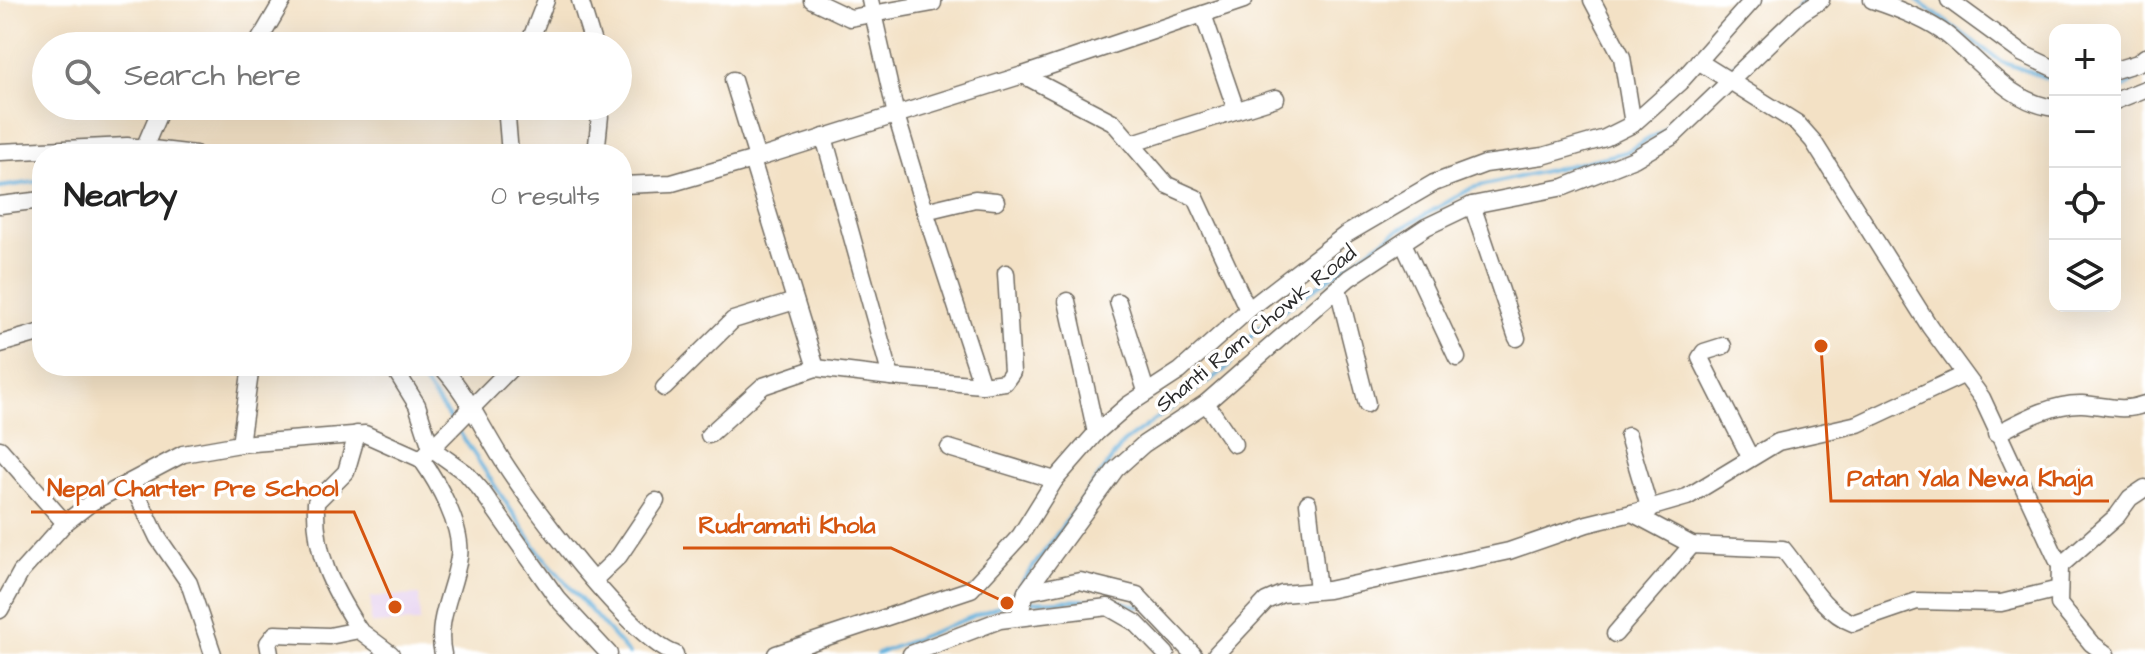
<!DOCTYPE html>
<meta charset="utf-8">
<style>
:root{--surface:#fff;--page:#f6f6f6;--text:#222;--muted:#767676;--line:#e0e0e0}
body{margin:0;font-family:"Architects Daughter",sans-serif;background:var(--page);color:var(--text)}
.controls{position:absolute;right:24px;top:24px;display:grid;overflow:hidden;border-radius:16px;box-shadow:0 8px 32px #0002}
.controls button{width:72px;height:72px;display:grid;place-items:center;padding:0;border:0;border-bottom:2px solid var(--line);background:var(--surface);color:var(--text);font:40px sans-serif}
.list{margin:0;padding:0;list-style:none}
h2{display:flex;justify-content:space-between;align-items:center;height:104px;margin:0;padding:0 32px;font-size:34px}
h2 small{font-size:26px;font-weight:400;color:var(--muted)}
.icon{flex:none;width:44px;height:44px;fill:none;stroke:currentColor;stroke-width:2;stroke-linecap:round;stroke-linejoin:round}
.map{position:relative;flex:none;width:2145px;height:654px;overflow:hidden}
.search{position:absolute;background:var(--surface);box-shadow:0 8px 32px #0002;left:32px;top:32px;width:600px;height:88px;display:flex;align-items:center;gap:20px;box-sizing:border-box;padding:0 28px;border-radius:44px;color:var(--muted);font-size:30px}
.panel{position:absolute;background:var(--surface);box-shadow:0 8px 32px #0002;left:32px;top:144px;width:600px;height:232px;border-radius:32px}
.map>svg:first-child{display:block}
</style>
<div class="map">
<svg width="2145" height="654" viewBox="0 0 2145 654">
<rect width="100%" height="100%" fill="#fff"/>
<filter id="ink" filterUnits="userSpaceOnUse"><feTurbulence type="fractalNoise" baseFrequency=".0125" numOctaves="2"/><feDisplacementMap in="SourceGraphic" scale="16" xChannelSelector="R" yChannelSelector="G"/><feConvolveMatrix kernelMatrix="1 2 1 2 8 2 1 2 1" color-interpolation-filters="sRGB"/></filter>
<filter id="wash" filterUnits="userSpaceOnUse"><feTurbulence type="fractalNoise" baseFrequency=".006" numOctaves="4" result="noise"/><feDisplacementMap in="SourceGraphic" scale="32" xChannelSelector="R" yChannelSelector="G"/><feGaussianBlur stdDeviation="1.8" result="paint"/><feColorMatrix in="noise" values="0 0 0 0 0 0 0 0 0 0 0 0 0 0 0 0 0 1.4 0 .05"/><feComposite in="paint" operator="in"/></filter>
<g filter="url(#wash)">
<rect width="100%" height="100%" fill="#f3e1c5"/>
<!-- built -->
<path fill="#e6d2f0" d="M419,595l1,27 -49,2v-27z"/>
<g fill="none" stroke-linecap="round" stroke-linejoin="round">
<!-- stream -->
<g stroke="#61afdb" stroke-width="4">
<path d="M1916,0l86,62 53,19"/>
<path d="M1796,8l8,-8"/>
<path d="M1725,73l50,-46"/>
<path d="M2115,87h10l20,-15"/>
<path d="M0,187l42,-6"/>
<path d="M412,366l41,57"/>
<path d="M458,430l80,121 91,103"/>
<path d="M1026,602l84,-3 30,8"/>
<path d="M1007,603l116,-160 104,-75 30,-39 138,-97 77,-44 154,-36 35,-20 58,-53"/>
<path d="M877,654l130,-51h10"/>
</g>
</g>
</g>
<g filter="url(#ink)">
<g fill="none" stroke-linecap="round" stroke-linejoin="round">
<defs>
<g id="street">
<path d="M580,0l14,46"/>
<path d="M812,0l38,18 83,-15v-3"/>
<path d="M870,0l26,115 29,96 50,-12 21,2"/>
<path d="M1592,0l30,57 11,67"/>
<path d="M1872,0c24,8 54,19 75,35 33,26 63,68 108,73"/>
<path d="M1949,0l74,54 32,15"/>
<path d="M1203,14l33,96"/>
<path d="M256,46l27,-46"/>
<path d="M528,46l18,-46"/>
<path d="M1698,61l99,62 16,18 117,186 52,71 78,168 -1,38 32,39 15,11"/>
<path d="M2115,70l23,-7 7,-6"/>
<path d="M1023,75l90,47 54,63 29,13 52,112"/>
<path d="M733,80l24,78"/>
<path d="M2115,101l30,-12"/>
<path d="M506,106l4,48"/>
<path d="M1133,143l143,-45"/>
<path d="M144,148l18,-42"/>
<path d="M0,152l127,-6 68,8"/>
<path d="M596,154l5,-48"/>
<path d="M752,160l64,208"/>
<path d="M622,185l50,-2 80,-23 271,-85 221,-75"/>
<path d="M0,205l42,-5"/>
<path d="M1472,205l45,133"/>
<path d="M925,211l57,174"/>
<path d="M1403,243l54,115"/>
<path d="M1338,288l29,116"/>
<path d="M1067,301l29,132"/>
<path d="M1118,302l28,89"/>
<path d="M0,344l42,-12"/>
<path d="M1723,346l-19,6 -4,6 50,99"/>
<path d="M393,366l24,39 14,43 35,25 15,17 76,108 52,56"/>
<path d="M441,366c25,27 38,56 57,87 27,45 131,184 177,201"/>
<path d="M891,377l91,8 23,-3 7,-10 -6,-99"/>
<path d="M664,388l69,-68 62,-19"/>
<path d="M1206,403l28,41"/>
<path d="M357,434l-11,38 -30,30c-2,53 16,85 43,128"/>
<path d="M1996,434c25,-13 56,-31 86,-30 23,1 39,9 63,0"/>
<path d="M709,435l54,-49 53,-18 75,9 -67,-240"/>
<path d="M1628,436l22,74"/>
<path d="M240,444l11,-78"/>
<path d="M949,448l106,32"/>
<path d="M0,449l65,74"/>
<path d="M421,459c17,24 42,68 38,98 -5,34 -24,63 -16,97"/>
<path d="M131,482l27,56 31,45 24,71"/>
<path d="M1308,503l10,87"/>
<path d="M1632,513l55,-16 91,-55 80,-18 105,-49"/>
<path d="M2060,566l57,-50 13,-18 15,-10"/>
<path d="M594,580l25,-24 37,-55"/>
<path d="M1026,592l54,-11 57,14 56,59"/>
<path d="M0,610l21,-38 44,-49 27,-21 91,-48 57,-10 125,-10 56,25 92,-93"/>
<path d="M1019,616l7,-24 90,-123 28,-25 62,-41 143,-125 77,-51 46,-22 92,-18 70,-28 39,-23 128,-123 20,-13"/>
<path d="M1615,634l77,-89"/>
<path d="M270,654l-2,-11 7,-9 54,2 30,-6 32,24"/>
<path d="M776,654l195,-65 49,-53 35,-56 41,-47 32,-28 52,-34 68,-61 97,-75 89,-52 51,-19 58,-8 62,-18 28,-14 47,-42 73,-82"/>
<path d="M911,654l89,-34 108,-13 28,16 30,31"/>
<path d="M1216,654l50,-53 16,-7 46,-4 181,-39 78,-27 45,-11 60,32 91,4c21,25 38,62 70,74l64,-22 84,2 58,-14"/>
</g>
</defs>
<!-- street casing -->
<use href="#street" stroke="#716b61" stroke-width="19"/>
<!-- street -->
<use href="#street" stroke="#fff" stroke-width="16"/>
</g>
</g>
<g text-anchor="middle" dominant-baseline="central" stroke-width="7" stroke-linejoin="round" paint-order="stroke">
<!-- street labels -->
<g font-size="22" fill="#2b2b2b" stroke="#fff">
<text transform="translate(1256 329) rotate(-39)">Shanti Ram Chowk Road</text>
</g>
</g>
<!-- callouts -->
<path fill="none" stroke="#d5540f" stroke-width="3" d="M1821 346L1831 501H2109M395 607L354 512H31M1007 603L891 548H683"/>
<g fill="#d5540f" stroke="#fff" stroke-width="3">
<circle cx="1821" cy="346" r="8"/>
<circle cx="395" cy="607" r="8"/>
<circle cx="1007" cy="603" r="8"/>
</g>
<g font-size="24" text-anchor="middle" font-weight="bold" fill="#d5540f" stroke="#fff" stroke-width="7" stroke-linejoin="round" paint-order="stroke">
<text x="1970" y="486">Patan Yala Newa Khaja</text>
<text x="193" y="496">Nepal Charter Pre School</text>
<text x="787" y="533">Rudramati Khola</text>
</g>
</svg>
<div class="controls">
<button>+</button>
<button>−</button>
<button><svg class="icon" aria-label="locate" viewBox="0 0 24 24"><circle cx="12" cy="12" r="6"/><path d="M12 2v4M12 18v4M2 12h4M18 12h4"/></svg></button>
<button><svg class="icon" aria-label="layers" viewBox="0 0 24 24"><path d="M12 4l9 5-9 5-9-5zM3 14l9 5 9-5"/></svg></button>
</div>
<div class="search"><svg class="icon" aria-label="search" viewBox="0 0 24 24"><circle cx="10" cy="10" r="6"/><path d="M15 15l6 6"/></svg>Search here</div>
<section class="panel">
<h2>Nearby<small>0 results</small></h2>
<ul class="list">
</ul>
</section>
</div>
